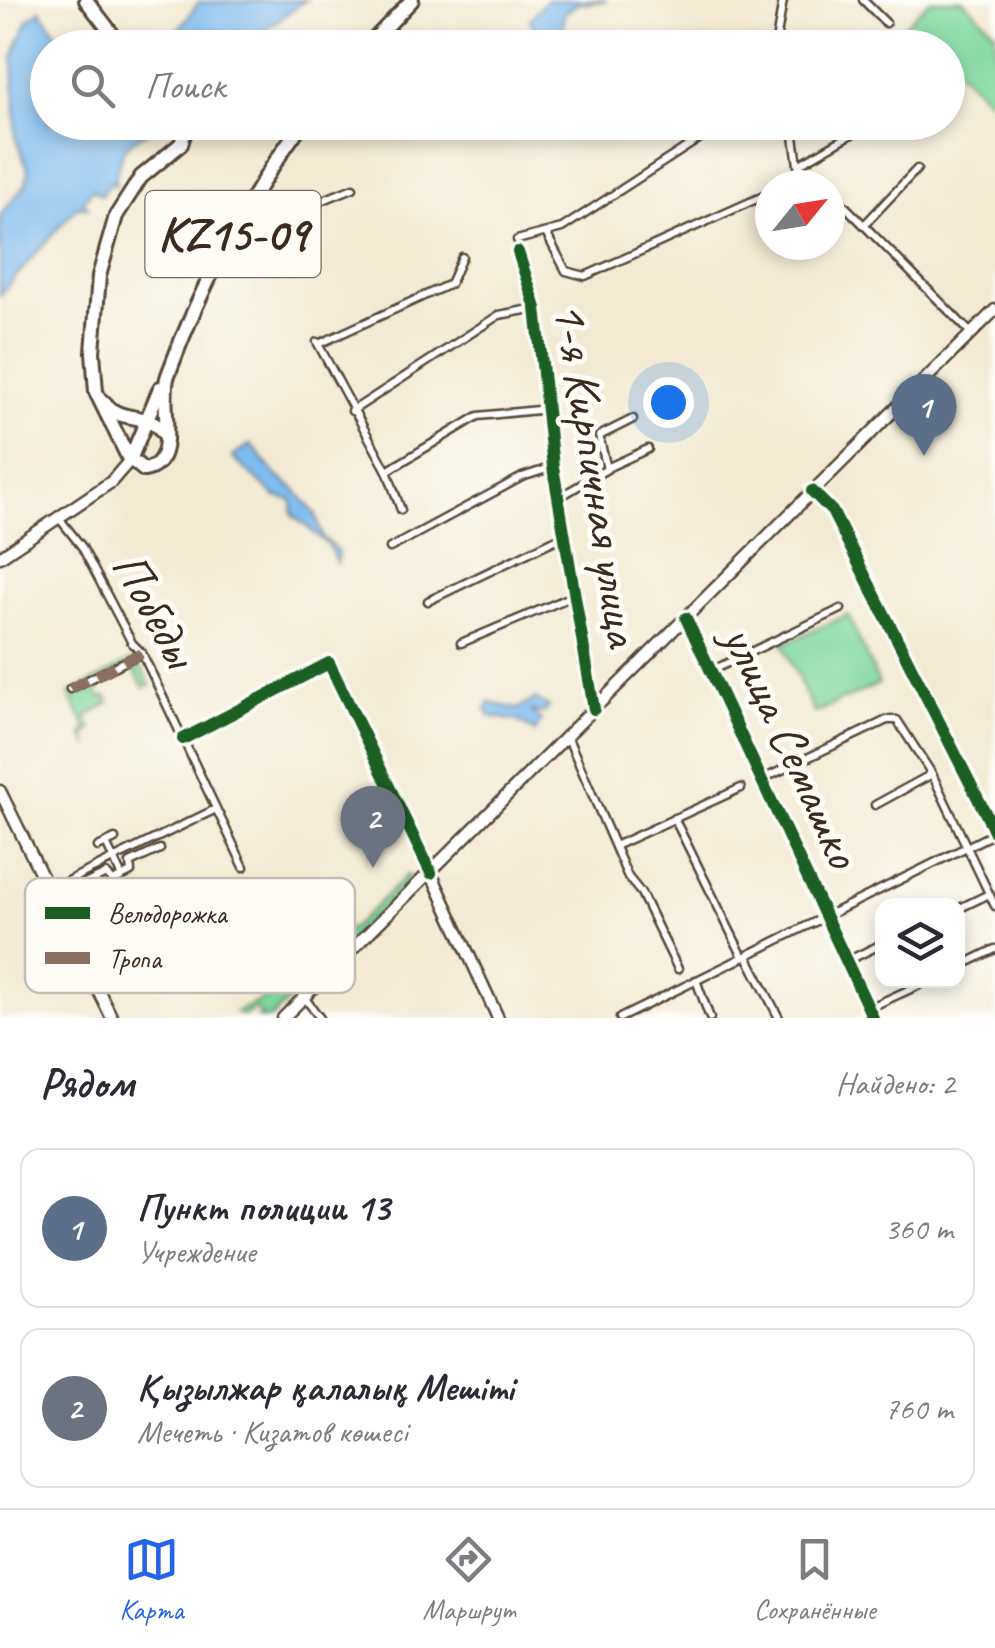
<!DOCTYPE html>
<html lang="ru">
<meta charset="utf-8">
<style>
:root{--surface:#fff;--page:#f7f7f7;--text:#2b2b33;--muted:#7c7c81;--line:#e1e1e2;--accent:#2563eb}
body{margin:0;font-family:Caveat,sans-serif;background:var(--page);color:var(--text)}
.controls{position:absolute;right:30px;bottom:30px;display:grid;overflow:hidden;border-radius:20px;box-shadow:0 5px 15px #0003}
.controls button{width:90px;height:90px;display:grid;place-items:center;padding:0;border:0;border-bottom:2px solid var(--line);background:var(--surface);color:var(--text);font:50px sans-serif}
.compass{position:absolute;left:755px;top:170px;width:90px;height:90px;border-radius:50%;background:var(--surface);box-shadow:0 5px 15px #0003;rotate:60deg}
.you{position:absolute;left:668px;top:402px;width:35px;height:35px;margin:-25px;border:8px solid #fff;border-radius:50%;background:#1a73e8;box-shadow:0 0 0 15px #1a73e833}
.badge{display:grid;place-items:center;width:65px;height:65px;border-radius:50%;background:var(--accent);color:#fff;font-size:32px;font-weight:700}
.pin{position:absolute;translate:-50% -82px;filter:drop-shadow(0 2px 5px #0008)}
.pin::after{content:'';position:absolute;top:52px;width:35px;height:30px;background:inherit;clip-path:polygon(0 0,100% 0,50% 100%)}
.list{margin:0;padding:0;list-style:none}
h2{display:flex;justify-content:space-between;align-items:center;height:130px;margin:0;padding:0 40px;font-size:42px}
h2 small{font-size:32px;font-weight:400;color:var(--muted)}
.list li{display:grid;grid-template-columns:65px 1fr auto;gap:30px;align-items:center;box-sizing:border-box;height:160px;margin:0 20px 20px;padding:0 20px;border:2px solid var(--line);border-radius:20px}
.list b{display:block;font-size:38px;white-space:nowrap}
.list p{margin:0;font-size:32px;white-space:nowrap;color:var(--muted)}
.list em{font-size:32px;font-style:normal;color:var(--muted)}
.icon{flex:none;width:55px;height:55px;fill:none;stroke:currentColor;stroke-width:2;stroke-linecap:round;stroke-linejoin:round}
.map{position:relative;flex:none;width:995px;height:1018px;overflow:hidden}
.search{position:absolute;background:var(--surface);box-shadow:0 5px 15px #0003;left:30px;right:30px;top:30px;height:110px;display:flex;align-items:center;gap:25px;box-sizing:border-box;padding:0 35px;border-radius:55px;color:var(--muted);font-size:38px}
.sheet{height:490px;background:var(--surface)}
nav{display:flex;justify-content:space-around;align-items:center;box-sizing:border-box;height:140px;border-top:2px solid var(--line);background:var(--surface);font-size:28px;color:var(--muted)}
nav a{display:grid;justify-items:center;gap:5px}
nav .on{color:var(--accent)}
.map>svg:first-child{display:block}
</style>
<div class="map">
<svg width="995" height="1018" viewBox="0 0 995 1018">
<rect width="100%" height="100%" fill="#fdfcf7"/>
<filter id="ink" filterUnits="userSpaceOnUse"><feTurbulence type="fractalNoise" baseFrequency=".01" numOctaves="2"/><feDisplacementMap in="SourceGraphic" scale="20" xChannelSelector="R" yChannelSelector="G"/><feConvolveMatrix kernelMatrix="1 2 1 2 8 2 1 2 1" color-interpolation-filters="sRGB"/></filter>
<filter id="wash" filterUnits="userSpaceOnUse"><feTurbulence type="fractalNoise" baseFrequency=".0048" numOctaves="4" result="noise"/><feDisplacementMap in="SourceGraphic" scale="40" xChannelSelector="R" yChannelSelector="G"/><feGaussianBlur stdDeviation="2.25" result="paint"/><feColorMatrix in="noise" values="0 0 0 0 0 0 0 0 0 0 0 0 0 0 0 0 0 1.4 0 .05"/><feComposite in="paint" operator="in"/></filter>
<g filter="url(#wash)">
<rect width="100%" height="100%" fill="#f2ead3"/>
<!-- green -->
<g fill="#7cd69d" stroke="#5c805e" stroke-width="2.5">
<path d="M930,0h33l32,31v76l-47,-47v-12l-66,-1z"/>
<path d="M848,615l31,69 -65,29 -31,-69z"/>
<path d="M137,658l13,27 -7,2 -11,-21 -35,17 2,14h8l2,6 -23,14 6,13 -7,4 4,13 -7,-14 5,-3 -18,-36z"/>
<path d="M407,875l4,4 -80,80 -5,-20 28,-12z"/>
<path d="M295,984l6,5 -30,29h-14l4,-3 -6,-7 -11,8 -8,-4z"/>
</g>
<!-- water -->
<g fill="#7bbaef" stroke="#5b7286" stroke-width="2.5">
<path d="M306,0l-46,33 -6,14h-89l34,-45z"/>
<path d="M546,0h61l-30,4 -13,9 -2,22 -11,10 -13,-6 -8,-20z"/>
<path d="M40,10l27,37 -19,1v74l114,1c-33,21 -43,18 -47,64l-3,-7 -11,15 -8,-6 -10,12 5,6h-11l-6,6 -71,82v-80l26,-31 2,-15 -12,-30 -3,-83 15,-36z"/>
<path d="M251,444l27,33 17,12 21,26 6,22 16,14 -1,14 -8,-19 -36,-31 -1,-15 -16,-3 -44,-40z"/>
<path d="M535,699l14,8 -5,6 -12,-2 9,10 -6,11 -17,-11 -28,-5 -4,-7 4,-6 28,6z"/>
</g>
</g>
<g filter="url(#ink)">
<g fill="none" stroke-linecap="round" stroke-linejoin="round">
<defs>
<g id="minor">
<path d="M863,0l23,23"/>
<path d="M380,34c24,15 53,-8 76,14"/>
<path d="M775,48l8,-48"/>
<path d="M849,48l3,-2"/>
<path d="M792,122l6,43 24,20"/>
<path d="M798,165l75,-43"/>
<path d="M780,185l20,-15"/>
<path d="M830,191l141,142"/>
<path d="M240,223l44,-7 69,-28"/>
<path d="M866,223l51,-54"/>
<path d="M546,233l20,38 19,5 185,-83"/>
<path d="M517,240l45,-12 163,-106"/>
<path d="M518,252l18,56 17,159 41,241"/>
<path d="M317,342l70,129 14,39"/>
<path d="M321,343l129,-59 12,-27"/>
<path d="M352,411l147,-96 37,-7"/>
<path d="M609,467l39,-18"/>
<path d="M387,471l91,-55 70,-7"/>
<path d="M813,492l19,19 163,321"/>
<path d="M558,498l49,-29 -8,-33 34,-17"/>
<path d="M59,518l23,29 50,96 10,10 102,214"/>
<path d="M390,548l132,-71 31,-10"/>
<path d="M428,601l135,-65"/>
<path d="M686,618l187,400"/>
<path d="M461,643l112,-47"/>
<path d="M713,670l128,-61"/>
<path d="M70,689l72,-36"/>
<path d="M567,736l61,141 13,16 37,76"/>
<path d="M183,739l146,-76 102,210"/>
<path d="M763,779l124,-59h10l35,54 63,132"/>
<path d="M875,805l57,-31"/>
<path d="M674,818l69,139"/>
<path d="M106,843l16,34"/>
<path d="M617,845l124,-57"/>
<path d="M98,847l17,-8"/>
<path d="M70,880l6,8 30,-14 7,7 18,-9 -1,-9 30,-14"/>
<path d="M49,890l167,-81"/>
<path d="M958,909l31,-15"/>
<path d="M747,956l32,62"/>
<path d="M847,961l35,-17"/>
<path d="M958,967l37,-18"/>
<path d="M696,980l14,38"/>
<path d="M304,997l16,21"/>
<path d="M869,1008l59,-27"/>
<path d="M620,1018l375,-185"/>
</g>
<g id="major">
<path d="M0,557l111,-75 19,-22"/>
<path d="M0,791l112,227"/>
<path d="M431,873l67,145"/>
<path d="M283,1018l712,-708"/>
</g>
<g id="highway">
<path d="M86,0l37,48"/>
<path d="M366,48l46,-48"/>
<path d="M180,122l5,9 -4,13 -40,33 -25,39 -17,60 -6,76 3,40 32,65 16,13c38,-6 14,-68 24,-95 33,-90 79,-176 135,-253"/>
<path d="M105,403c16,22 44,7 58,30"/>
<path d="M130,460l30,-72"/>
</g>
</defs>
<!-- minor casing -->
<use href="#minor" stroke="#564739" stroke-width="11"/>
<!-- major casing -->
<use href="#major" stroke="#564739" stroke-width="15"/>
<!-- highway casing -->
<use href="#highway" stroke="#564739" stroke-width="18"/>
<!-- minor -->
<use href="#minor" stroke="#fff" stroke-width="6"/>
<!-- major -->
<use href="#major" stroke="#fff" stroke-width="10"/>
<!-- highway -->
<use href="#highway" stroke="#fff" stroke-width="12"/>
<!-- quiet -->
<path stroke="#8d6e63" stroke-width="10" stroke-dasharray="20 10" stroke-linecap="butt" d="M70,689l72,-36"/>
<defs>
<g id="cycleway">
<path d="M518,252l18,56 17,159 41,242"/>
<path d="M812,491l20,20 163,321"/>
<path d="M686,618l187,400"/>
<path d="M183,739l146,-76 102,210"/>
</g>
</defs>
<!-- cycleway casing -->
<use href="#cycleway" stroke="#fdfcf7" stroke-width="19"/>
<!-- cycleway -->
<use href="#cycleway" stroke="#1b5e20" stroke-width="12"/>
</g>
</g>
<g text-anchor="middle" dominant-baseline="central" stroke-width="10" stroke-linejoin="round" paint-order="stroke">
<!-- shield labels -->
<rect fill="#fdfcf7" stroke="#75695f" stroke-width="2.5" x="145.5" y="191" width="175" height="86" rx="8"/>
<g font-size="48" font-weight="bold" fill="#3b2a1e">
<text x="233" y="234">KZ15-09</text>
</g>
<!-- street labels -->
<g font-size="50" fill="#3b2a1e" stroke="#fdfcf7">
<text transform="translate(597 474) rotate(81)">1-я Кирпичная улица</text>
<text transform="translate(155 609) rotate(61)">Победы</text>
<text transform="translate(792 746) rotate(65)">улица Семашко</text>
</g>
</g>
<!-- legend -->
<rect x="25" y="878" width="330" height="115" rx="15" fill="#fdfcf7" stroke="#c3bdb6" stroke-width="2.5"/>
<rect x="45" y="907" width="45" height="12" fill="#1b5e20"/>
<rect x="45" y="952" width="45" height="12" fill="#8d6e63"/>
<g font-size="28" fill="#3b2a1e">
<text x="108" y="923">Велодорожка</text>
<text x="108" y="968">Тропа</text>
</g>
</svg>
<div class="controls">
<button><svg class="icon" aria-label="layers" viewBox="0 0 24 24"><path d="M12 4l9 5-9 5-9-5zM3 14l9 5 9-5"/></svg></button>
</div>
<svg class="compass" viewBox="-18 -18 36 36"><path d="M0-13l5 13h-10z" fill="#e53935"/><path d="M0 13l5-13h-10z" fill="#7c7c81"/></svg>
<div class="you"></div>
<div class="pin badge" style="left:924px;top:456px;background:#5c6f8a">1</div>
<div class="pin badge" style="left:373px;top:868px;background:#6b7280">2</div>
<div class="search"><svg class="icon" aria-label="search" viewBox="0 0 24 24"><circle cx="10" cy="10" r="6"/><path d="M15 15l6 6"/></svg>Поиск</div>
</div>
<section class="sheet">
<h2>Рядом<small>Найдено: 2</small></h2>
<ul class="list">
<li><span class="badge" style="background:#5c6f8a">1</span><div><b>Пункт полиции 13</b><p>Учреждение</p></div><em>360 m</em></li>
<li><span class="badge" style="background:#6b7280">2</span><div><b>Қызылжар қалалық Мешіті</b><p>Мечеть · Кизатов көшесі</p></div><em>760 m</em></li>
</ul>
</section>
<nav>
<a class="on"><svg class="icon" aria-label="map" viewBox="0 0 24 24"><path d="M3 6l6-2 6 2 6-2v14l-6 2-6-2-6 2zM9 4v14M15 6v14"/></svg>Карта</a>
<a><svg class="icon" aria-label="directions" viewBox="0 0 24 24"><path d="M12 3l9 9-9 9-9-9zM9 14v-3h6M13 9l2 2-2 2"/></svg>Маршрут</a>
<a><svg class="icon" aria-label="saved" viewBox="0 0 24 24"><path d="M7 4h10v16l-5-4-5 4z"/></svg>Сохранённые</a>
</nav>
